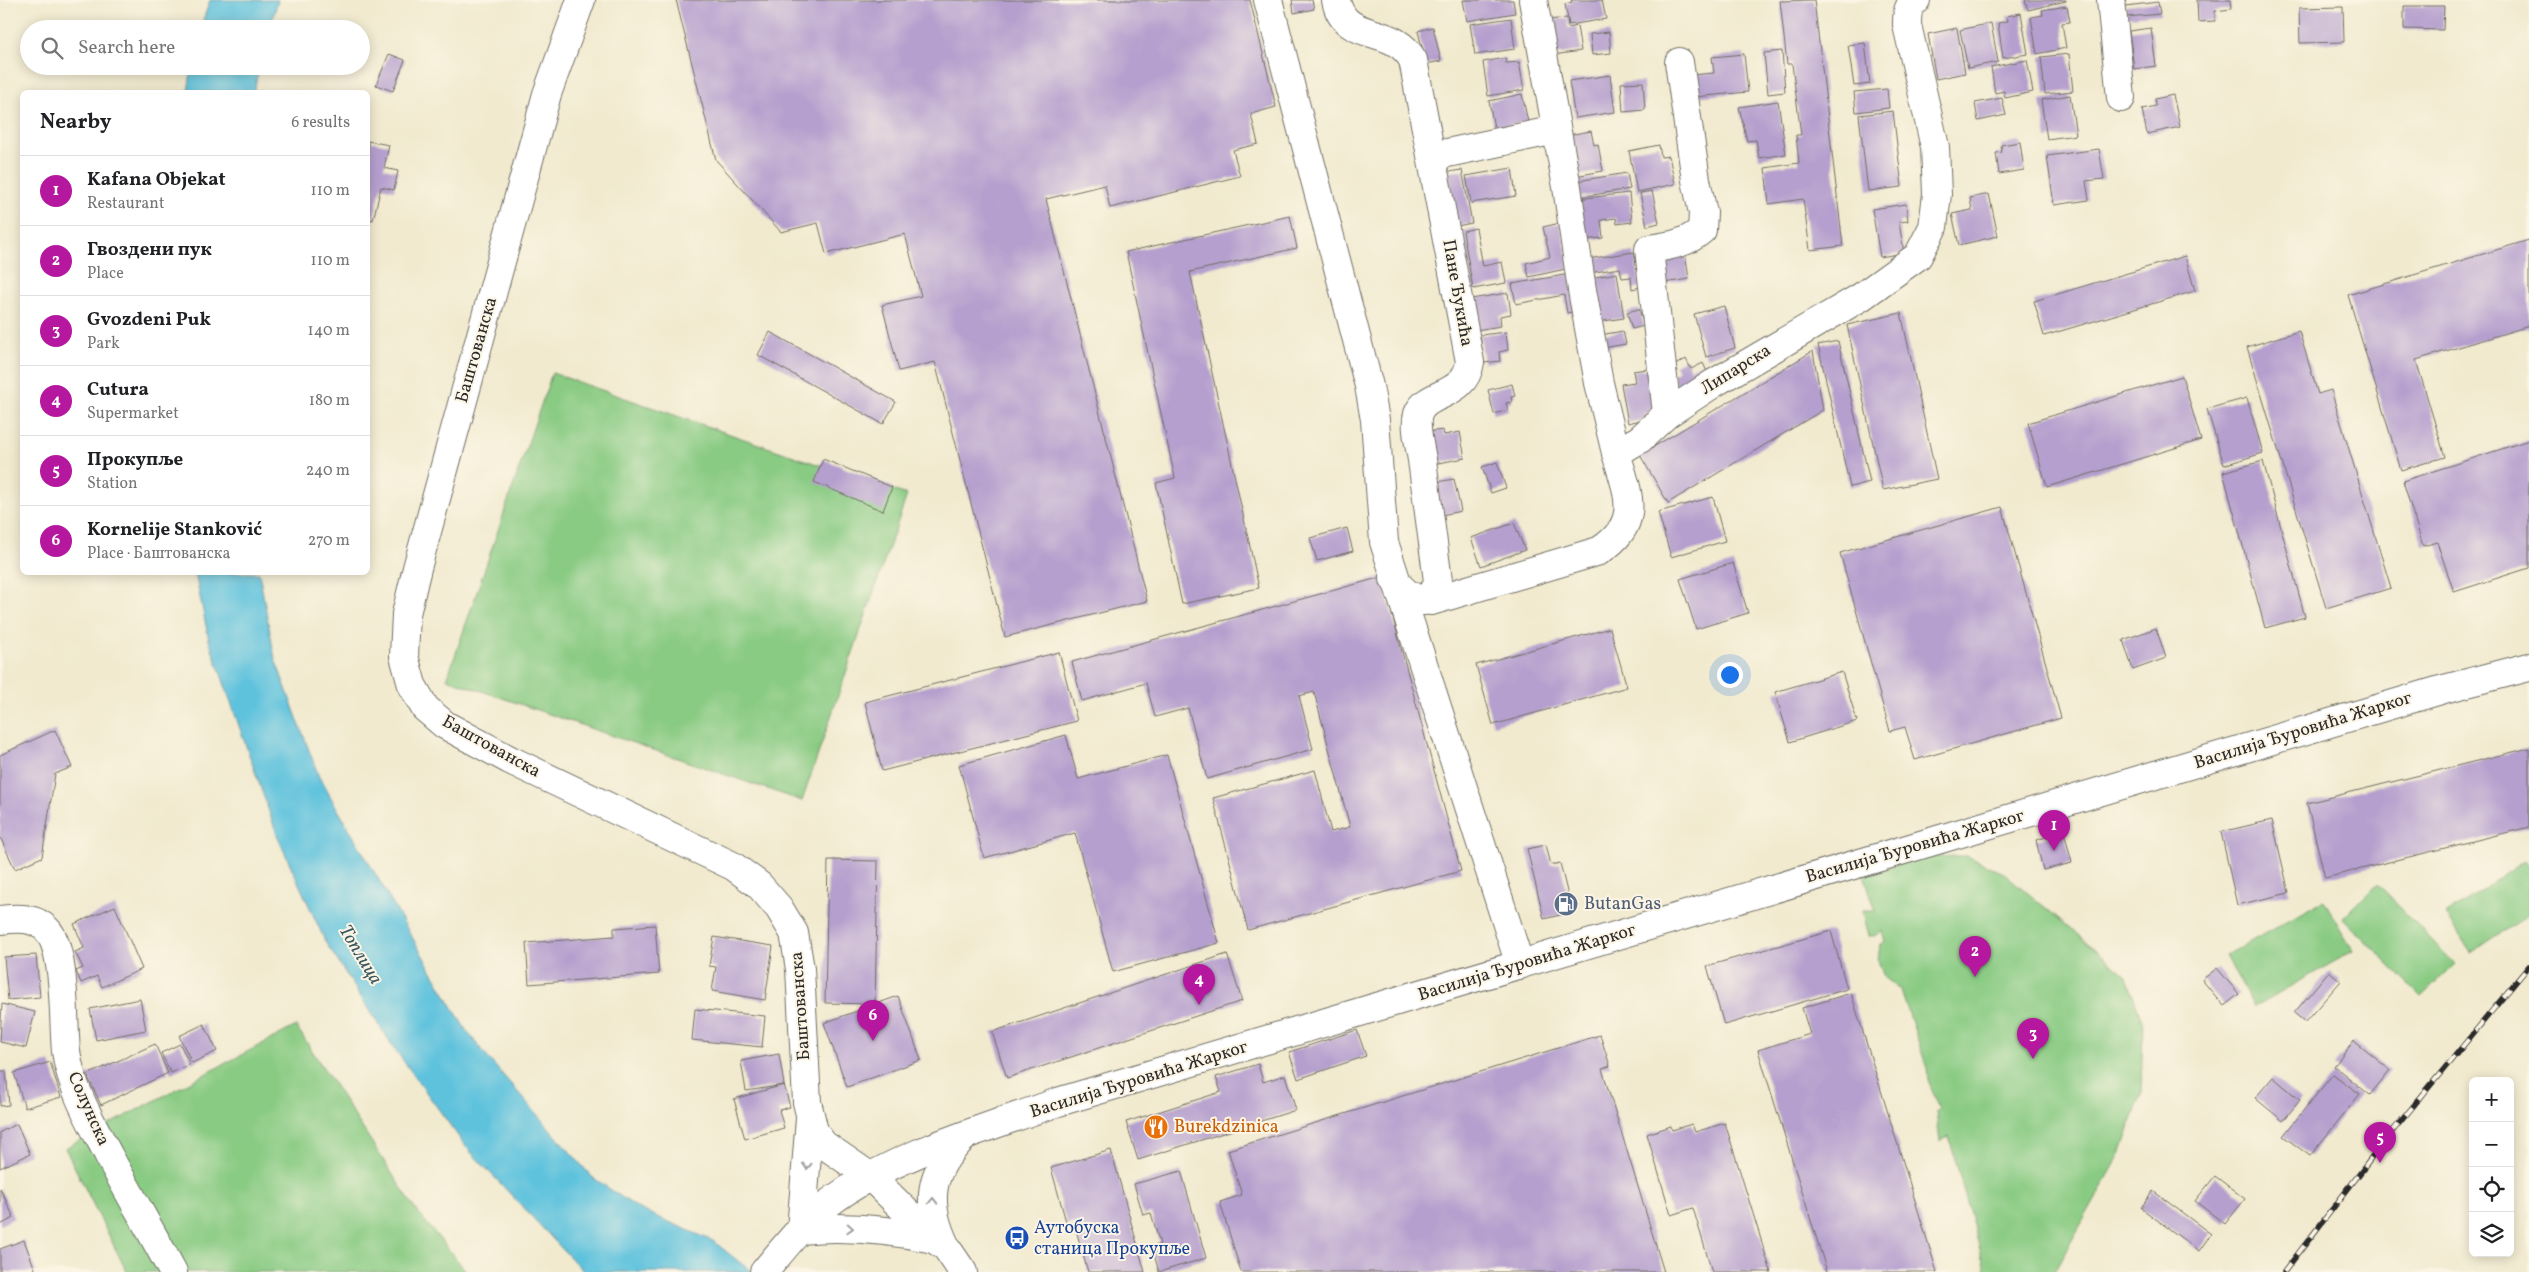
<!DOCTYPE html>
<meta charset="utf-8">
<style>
:root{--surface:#fff;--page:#f6f6f6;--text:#202124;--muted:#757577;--line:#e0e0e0;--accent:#b5179e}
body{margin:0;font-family:Vollkorn,serif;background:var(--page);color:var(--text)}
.controls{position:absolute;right:15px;bottom:15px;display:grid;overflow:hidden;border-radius:8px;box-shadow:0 2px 12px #0003}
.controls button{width:45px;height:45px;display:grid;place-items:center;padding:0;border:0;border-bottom:1px solid var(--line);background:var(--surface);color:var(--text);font:25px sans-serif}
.you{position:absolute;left:1729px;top:674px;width:18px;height:18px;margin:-12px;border:4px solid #fff;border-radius:50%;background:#1a73e8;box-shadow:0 0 0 8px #1a73e833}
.badge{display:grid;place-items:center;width:32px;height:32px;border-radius:50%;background:var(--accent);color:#fff;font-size:16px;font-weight:700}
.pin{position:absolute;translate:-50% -41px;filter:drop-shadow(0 1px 2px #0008)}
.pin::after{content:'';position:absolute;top:26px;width:18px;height:15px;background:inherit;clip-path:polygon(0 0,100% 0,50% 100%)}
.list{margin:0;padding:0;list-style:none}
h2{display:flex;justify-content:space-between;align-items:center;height:65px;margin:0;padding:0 20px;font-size:21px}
h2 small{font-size:16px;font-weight:400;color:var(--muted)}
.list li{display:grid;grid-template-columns:32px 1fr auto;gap:15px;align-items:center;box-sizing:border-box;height:70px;padding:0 20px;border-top:1px solid var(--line)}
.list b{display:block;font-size:19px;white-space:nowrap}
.list p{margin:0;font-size:16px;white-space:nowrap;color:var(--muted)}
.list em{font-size:16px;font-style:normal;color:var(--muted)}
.icon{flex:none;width:28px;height:28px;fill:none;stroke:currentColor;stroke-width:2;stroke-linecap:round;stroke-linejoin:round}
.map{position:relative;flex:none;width:2529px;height:1272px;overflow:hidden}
.search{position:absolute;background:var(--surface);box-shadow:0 2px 12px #0003;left:20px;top:20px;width:350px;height:55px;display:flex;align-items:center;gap:12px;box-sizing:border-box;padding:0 18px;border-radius:28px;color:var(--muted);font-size:19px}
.panel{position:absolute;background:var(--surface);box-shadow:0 2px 12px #0003;left:20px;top:90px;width:350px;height:485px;border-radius:8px}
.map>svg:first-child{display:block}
</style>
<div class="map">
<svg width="2529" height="1272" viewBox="0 0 2529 1272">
<rect width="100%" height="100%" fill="#fcf5e5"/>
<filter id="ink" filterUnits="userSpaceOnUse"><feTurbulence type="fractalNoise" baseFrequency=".02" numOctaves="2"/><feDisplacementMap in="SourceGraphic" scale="10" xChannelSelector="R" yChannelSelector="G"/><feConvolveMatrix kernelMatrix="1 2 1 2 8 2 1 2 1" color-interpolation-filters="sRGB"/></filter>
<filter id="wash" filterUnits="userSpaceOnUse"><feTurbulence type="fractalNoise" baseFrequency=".0096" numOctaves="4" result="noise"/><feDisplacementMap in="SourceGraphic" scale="20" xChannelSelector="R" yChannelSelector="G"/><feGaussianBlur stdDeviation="1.12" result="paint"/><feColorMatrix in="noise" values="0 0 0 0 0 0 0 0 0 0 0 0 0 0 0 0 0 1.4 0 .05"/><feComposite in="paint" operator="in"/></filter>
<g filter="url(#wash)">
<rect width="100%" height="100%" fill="#f1eacf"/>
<!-- green -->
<g fill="#89cb83" stroke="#5a7b57">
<path d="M552,373l355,122 -105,306 -355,-122z"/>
<path d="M1967,856l37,17 122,102 17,48 -2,72 -21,60 -66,117h-68l-37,-135 -9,4 -4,-29 4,-4 -12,-28 -1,-12 -26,-78 -17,-13 -6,-17 2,-15 5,-4 -3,-10 -8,5 -5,-1 -6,-21v-3h13l-12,-36 53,-18z"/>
<path d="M2524,861l5,7v46l-58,39 -25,-39z"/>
<path d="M2377,884l78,80 -34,33 -78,-79z"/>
<path d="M2324,900l29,51 -99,56 -29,-51z"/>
<path d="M296,1026l119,183 52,63h-340l-62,-124z"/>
</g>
<!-- water -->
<g fill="#5fc2dd" stroke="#457684">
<path d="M210,0h68l-8,29h-70z"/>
<path d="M192,66h67l-5,26h-66z"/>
<path d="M195,573h64l16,86 44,118 147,253 22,28 104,119 47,32 74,32 39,31h-168l-118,-125 -72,-99 -68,-105 -47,-103 -70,-200z"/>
</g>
<g id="blocks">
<!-- building -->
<g fill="#b59fce">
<path d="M676,0h574l26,107 -25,7 7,30 -25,6 7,26 -130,32 -5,-23 -59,14 101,402 -142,36 -70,-275 -36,9 -17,-66 39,-9 -16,-62 -79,20 -8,-31 -37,9 -65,-72z"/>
<path d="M1292,0h20l2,9 -20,4z"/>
<path d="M1463,0h50l2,13 -48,8z"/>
<path d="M1571,0h31l4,19 -37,6 -4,-21 7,-2z"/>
<path d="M1814,0l29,246 -33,4 -7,-51 -34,5 -4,-36 34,-5 -3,-28h5l-9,-71h-5l-7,-63z"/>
<path d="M2025,0h41v1l-38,9z"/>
<path d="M2197,0h33l1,9 -16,2v10l-17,1z"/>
<path d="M2158,2l2,12 -33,3 -1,-11z"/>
<path d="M2067,6l3,16 -8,1 4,25 -29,6 -6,-37 12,-2 -1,-5z"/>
<path d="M2404,6h40l-1,24 -39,-1z"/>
<path d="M2343,7l1,35 -44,1 -1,-35z"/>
<path d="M2021,13l7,41 -25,4 -5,-35 10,-2 -1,-5z"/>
<path d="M1511,18l4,31 -40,6 -5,-31z"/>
<path d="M1567,18l1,10 9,-2 4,25 -28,4 -5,-35z"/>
<path d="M1991,23l7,39 -30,6 -8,-38z"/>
<path d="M1433,27l8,34 -15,3 -8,-33z"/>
<path d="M1957,28l8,45 -29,6 -8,-45z"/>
<path d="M2151,28l5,38 -22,3 -5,-38z"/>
<path d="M1609,32l2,21 -19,2 -2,-21z"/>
<path d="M1865,43l5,41 -16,2 -6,-41z"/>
<path d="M1782,51l3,41 -17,2 -4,-41z"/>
<path d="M389,54l16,6 -12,31 -17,-6z"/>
<path d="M1744,54l4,38 -54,5 -2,-22 22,-2 -2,-16z"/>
<path d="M2069,54l4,37 -28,3 -4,-37z"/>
<path d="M1505,58l1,5 13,-1 5,28 -36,6 -5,-34z"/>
<path d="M2027,60l6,32 -28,6 -1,-7 -9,2 -4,-26z"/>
<path d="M1610,75l5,37 -40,6 -6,-37z"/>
<path d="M1643,82l2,28 -22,2 -2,-29z"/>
<path d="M1887,89l2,19 -33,4 -2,-20z"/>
<path d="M1522,94l6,28 -34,6 -5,-27z"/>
<path d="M2070,95l6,40 -29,4 -6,-39z"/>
<path d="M2173,95l7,32 -33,7 -5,-25 14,-3 -1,-7z"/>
<path d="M2002,98l4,17 -28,6 -3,-18z"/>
<path d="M1778,101l8,53 -27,4 -3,-18 -9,1 -8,-34z"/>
<path d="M1893,111l9,76 -34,4 -9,-76z"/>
<path d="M1591,131l3,14 4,-1 5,27 -28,5 -7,-41z"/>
<path d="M368,141l21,4 -5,23 14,3 -4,19 -13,-3 -8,33 -5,-1z"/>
<path d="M2020,142l4,28 -25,4 -3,-21 6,-1 -1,-7z"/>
<path d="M1659,145l2,12 8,-1 6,28 -38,8 -8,-41z"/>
<path d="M2099,149l5,30 -18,2 3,19 -35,5 -7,-49z"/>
<path d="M1512,168l4,28 -45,7 -5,-27z"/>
<path d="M1462,170l10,53 -15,3 -9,-54z"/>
<path d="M1627,173l3,16 -50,8 -3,-16z"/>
<path d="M1652,191l7,32 -12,3 -7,-33z"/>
<path d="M1629,193l3,29 -15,2 -1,-6 -15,2 2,18 -21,2 -5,-41z"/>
<path d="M1989,194l9,42 -39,9 -7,-31 20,-4 -2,-12z"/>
<path d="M1906,204l2,17 -9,1 5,31 -24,4 -8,-48z"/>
<path d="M1290,216l7,32 -107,24 69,316 -77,16 -26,-121 19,-5 -49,-226z"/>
<path d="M1560,223l10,45 -41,9 -3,-14 24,-6 -7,-30z"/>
<path d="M1476,228l7,38 19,-4 4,21 -33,6 -10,-58z"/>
<path d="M2529,240v86l-113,34 29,97 -44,13 -53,-175z"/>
<path d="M1634,252l6,35 -8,2 -1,-12 -9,1 -2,-10 -31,5 -2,-14z"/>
<path d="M1685,252l4,27 -25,4 -4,-27z"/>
<path d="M2185,256l10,35 -151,45 -10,-35z"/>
<path d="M1617,273l7,45 -27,4 -7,-44z"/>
<path d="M1570,274l6,37 -9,2 -3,-18 -48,9 -4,-20z"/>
<path d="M1508,293l3,21 -11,2 1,10 -25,4 -5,-31z"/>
<path d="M1724,306l11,42 -29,9 -12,-43z"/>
<path d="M1639,309l5,17 -12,3 -5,-17z"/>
<path d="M1901,313l36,166 -54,11 -36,-165z"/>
<path d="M1623,331l3,13 -23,4 -3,-13z"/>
<path d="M2299,331l19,63 13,-4 60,198 -65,20 -79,-261z"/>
<path d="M770,332l126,70 -13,22 -125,-69z"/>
<path d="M1506,332l2,18 -9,2 1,9 -16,2 -4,-28z"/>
<path d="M1838,341l32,141 -20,5 -32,-142z"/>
<path d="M1813,351l10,59 -155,93 -28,-48z"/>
<path d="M1686,359l5,10 12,-6 7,15 -31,16 -6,-20 5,-3 -3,-6z"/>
<path d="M1647,369l8,43 -11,2 1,5 -17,4 -7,-39 14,-2 -2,-11z"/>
<path d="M2182,376l19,64 -154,47 -19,-64z"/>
<path d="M1512,384l3,12 -4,1 1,5 -6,1 2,7 -14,4 -6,-24z"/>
<path d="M2247,398l16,55 -39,12 -17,-56z"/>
<path d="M1443,430l1,5 16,-3 5,26 -32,6 -6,-32z"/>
<path d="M2529,440v128l-75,24 -17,-50 -14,4 -20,-65z"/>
<path d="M823,459l69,28 -9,24 -69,-29z"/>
<path d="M2263,461l42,156 -40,11 -42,-156z"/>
<path d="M1497,462l9,26 -15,5 -9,-26z"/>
<path d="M1454,479l7,32 -24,5 -6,-33z"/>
<path d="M1713,497l12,44 -54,16 -13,-45z"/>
<path d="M2002,507l59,211 -146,42 -10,-33 -15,4 -50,-178z"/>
<path d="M1514,523l11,27 -44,16 -10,-28z"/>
<path d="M1347,528l6,23 -36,10 -7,-23z"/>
<path d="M1733,563l15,50 -52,16 -16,-50z"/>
<path d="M1382,577l79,294 -213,59 -35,-132 102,-28 16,62 19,-5 -36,-135 -15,4 14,53 -106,30 -19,-71 -33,9 -9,-34 -64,18 -10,-39z"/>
<path d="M1610,628l17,59 -134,38 -17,-60z"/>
<path d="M2156,628l10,30 -33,12 -10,-30z"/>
<path d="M1059,652l18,69 -195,50 -17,-69z"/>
<path d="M1842,672l15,49 -67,21 -15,-50z"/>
<path d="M55,730l17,37 -17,7 -13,83 -27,12 -15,-32v-82z"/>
<path d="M1066,735l12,44 89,-24 52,188 -106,29 -38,-139 -91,25 -25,-93z"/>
<path d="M2529,748v79l-204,51 -18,-75z"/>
<path d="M2272,820l17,73 -52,12 -16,-73z"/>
<path d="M2064,832l8,31 -29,7 -7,-30z"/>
<path d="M1546,845l5,20 9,-2 12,49 -28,7 -17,-70z"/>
<path d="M828,860l50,1 -3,143 -50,-1z"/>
<path d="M115,906l27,63 -40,18 -5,-11 -16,7 -5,-12 7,-3 -8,-16 9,-4 -10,-24z"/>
<path d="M655,925l4,49 -130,10 -3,-41 88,-7v-8z"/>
<path d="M1831,931l16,58 -123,36 -17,-59z"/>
<path d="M714,937l59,9 -8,54 -53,-9 4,-24 -7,-1z"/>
<path d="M1227,954l15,47 -235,77 -15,-46z"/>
<path d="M36,955l4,42 -32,3 -4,-43z"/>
<path d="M2217,968l22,26 -15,12 -22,-26z"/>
<path d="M2329,971l12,10 -36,41 -11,-9z"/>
<path d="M1851,993l86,279h-110l-69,-222 52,-16 -8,-26z"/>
<path d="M898,996l23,64 -74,27 -23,-64z"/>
<path d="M140,999l6,31 -50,10 -6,-31z"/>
<path d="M2,1004l33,8 -9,36 -26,-6z"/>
<path d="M695,1009l70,7 -3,31 -70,-7z"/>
<path d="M204,1024l13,27 -25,12 -13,-27z"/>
<path d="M1357,1030l9,26 -68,23 -9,-27z"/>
<path d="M1600,1035l10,31 -8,3 62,203h-423l-21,-70 22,-7 -14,-45z"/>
<path d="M2354,1041l36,29 -20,25 -36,-29z"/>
<path d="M155,1044l13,29 -67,32 -14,-30z"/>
<path d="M180,1044l10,20 -19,9 -10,-20z"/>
<path d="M779,1054l5,31 -38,6 -5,-30z"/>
<path d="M50,1062l11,35 -36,11 -11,-35z"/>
<path d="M1258,1064l5,18 22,-7 11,35 -158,50 -12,-38 95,-30 -5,-15z"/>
<path d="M0,1071h6l3,34 -9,1z"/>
<path d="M2333,1074l27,20 -50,62 -27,-20z"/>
<path d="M2273,1077l27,23 -17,21 -28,-23z"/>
<path d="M784,1085l6,22 -11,3 5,18 -39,11 -11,-40z"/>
<path d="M1725,1123l46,149h-59l-19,-64 -22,7 -24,-81 24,-8 1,4 20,-6 3,8z"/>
<path d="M17,1124l13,30 -30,14v-36z"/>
<path d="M1111,1150l16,58 18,64h-57l-14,-49 -7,2 -16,-57z"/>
<path d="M1181,1171l25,87 -47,14 -7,-25 8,-3 -9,-31 -8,2 -9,-31z"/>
<path d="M2215,1176l30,23 -20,25 -30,-23z"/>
<path d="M0,1188l14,30 -14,7z"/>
<path d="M2153,1191l58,43 -12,17 -58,-43z"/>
<path d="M24,1240l12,32h-36v-23z"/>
</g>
</g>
</g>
<g filter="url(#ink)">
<use href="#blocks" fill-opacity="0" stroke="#706e64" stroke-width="1"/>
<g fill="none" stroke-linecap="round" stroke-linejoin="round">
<defs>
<g id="street">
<path d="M581,0l-34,94 -130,474 -11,46 -2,42 8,29 13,23 20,17 65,35 223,106 26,19 20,23 15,25 6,36 7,133 7,29 9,13 48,33 63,62 12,8 17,25"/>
<path d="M1268,0l101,386 6,34 9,122 136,423"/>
<path d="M1336,0c8,44 57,23 77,60l57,302c-5,36 -44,29 -52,52 -4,13 2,32 4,46 5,40 11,81 16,121l-2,8 -13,12"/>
<path d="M1533,0l34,187 15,103 17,93 17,70"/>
<path d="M2111,0l10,98"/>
<path d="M1433,156l123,-26"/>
<path d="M1667,414l-18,-165c20,-3 37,-5 53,-19l1,-17 -7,-33 -17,-118"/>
<path d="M1394,579c9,13 20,22 37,22l168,-50c44,-28 29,-57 17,-98l24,-14 27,-25 47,-31 147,-86 57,-41 15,-29 4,-33 -2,-47 -28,-122c0,-9 0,-20 9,-25"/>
<path d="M0,920c17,-2 36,-4 49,12 17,23 14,90 17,119 5,38 26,72 43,105 21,39 43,77 64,116"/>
</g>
<g id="secondary">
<path d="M810,1118l-9,112c45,-5 89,0 133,9"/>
<path d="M946,1247c-21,-43 -18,-75 17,-109"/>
<path d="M764,1272c20,-24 40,-50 65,-69 63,-48 155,-74 229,-101l1386,-413 85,-22"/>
</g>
</defs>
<!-- street casing -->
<use href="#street" stroke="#706e64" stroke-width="30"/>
<!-- secondary casing -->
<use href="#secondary" stroke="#706e64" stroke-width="30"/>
<!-- street -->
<use href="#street" stroke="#fff" stroke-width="28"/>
<!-- secondary -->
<use href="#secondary" stroke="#fff" stroke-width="28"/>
<defs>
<path id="rail" d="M2284,1272l103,-134 142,-172"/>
</defs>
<!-- rail casing -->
<use href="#rail" stroke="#2b2b2b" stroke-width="5.5"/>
<!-- rail -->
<use href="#rail" stroke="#fcf5e5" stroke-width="4" stroke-dasharray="11" stroke-linecap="butt"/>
</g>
<!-- one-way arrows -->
<defs><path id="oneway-chevron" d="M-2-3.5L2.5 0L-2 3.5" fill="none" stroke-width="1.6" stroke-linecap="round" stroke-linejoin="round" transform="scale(1.25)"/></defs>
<g stroke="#a0a0a0">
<use href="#oneway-chevron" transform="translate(807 1166) rotate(93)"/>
<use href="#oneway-chevron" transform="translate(933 1201) rotate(-89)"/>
<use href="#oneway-chevron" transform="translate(850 1228) rotate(3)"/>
</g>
</g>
<!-- icons -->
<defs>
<symbol id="fuel-disc" viewBox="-11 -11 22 22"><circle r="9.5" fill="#5c6f8a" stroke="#fcf5e5"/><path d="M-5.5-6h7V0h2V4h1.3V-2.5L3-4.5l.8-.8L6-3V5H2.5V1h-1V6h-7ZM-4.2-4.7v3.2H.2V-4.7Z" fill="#fff"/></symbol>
<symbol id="restaurant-disc" viewBox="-11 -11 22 22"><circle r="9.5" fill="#e8710a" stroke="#fcf5e5"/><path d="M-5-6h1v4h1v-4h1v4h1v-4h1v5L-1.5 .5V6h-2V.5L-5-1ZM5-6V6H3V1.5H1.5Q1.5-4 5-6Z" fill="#fff"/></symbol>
<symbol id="bus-disc" viewBox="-11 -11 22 22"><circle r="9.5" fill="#1a4fb4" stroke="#fcf5e5"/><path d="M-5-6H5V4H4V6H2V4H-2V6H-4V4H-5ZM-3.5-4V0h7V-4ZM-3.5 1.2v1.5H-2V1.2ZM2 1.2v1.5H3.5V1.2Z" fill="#fff"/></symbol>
</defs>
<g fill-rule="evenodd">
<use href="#fuel-disc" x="1552" y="890" width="28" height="28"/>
<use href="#restaurant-disc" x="1142" y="1113" width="28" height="28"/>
<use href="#bus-disc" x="1003" y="1224" width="28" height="28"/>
</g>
<g text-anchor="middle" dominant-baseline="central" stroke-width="4" stroke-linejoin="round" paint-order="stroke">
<!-- street labels -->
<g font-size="18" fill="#2b2b2b" stroke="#fcf5e5">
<text transform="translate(1457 293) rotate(80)">Пане Ђукића</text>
<text transform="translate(477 350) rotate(-74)">Баштованска</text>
<text transform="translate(1736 370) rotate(-32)">Липарска</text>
<text transform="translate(2303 731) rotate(-17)">Василија Ђуровића Жарког</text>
<text transform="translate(491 747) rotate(29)">Баштованска</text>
<text transform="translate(1915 847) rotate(-16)">Василија Ђуровића Жарког</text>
<text transform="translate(1527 963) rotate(-17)">Василија Ђуровића Жарког</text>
<text transform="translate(801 1006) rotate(-94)">Баштованска</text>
<text transform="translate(1139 1080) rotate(-17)">Василија Ђуровића Жарког</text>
<text transform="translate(88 1109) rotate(66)">Солунска</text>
</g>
<!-- service labels -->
<g font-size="18" fill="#4e5e75" stroke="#fcf5e5" text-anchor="start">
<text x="1584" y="904">ButanGas</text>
</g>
<!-- food labels -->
<g font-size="18" fill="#c56008" stroke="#fcf5e5" text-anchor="start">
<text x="1174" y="1127">Burekdzinica</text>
</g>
<!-- transit labels -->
<g font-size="18" fill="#164399" stroke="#fcf5e5" text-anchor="start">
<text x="1034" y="1228">Аутобуска<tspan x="1034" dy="21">станица Прокупље</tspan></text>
</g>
<!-- water labels -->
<g font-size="19" font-style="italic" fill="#3b5860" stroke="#fcf5e5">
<text transform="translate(360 955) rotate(59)">Топлица</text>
</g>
</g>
</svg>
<div class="controls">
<button>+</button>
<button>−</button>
<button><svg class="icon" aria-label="locate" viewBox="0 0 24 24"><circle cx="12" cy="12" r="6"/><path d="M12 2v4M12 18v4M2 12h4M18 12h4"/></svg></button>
<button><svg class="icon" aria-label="layers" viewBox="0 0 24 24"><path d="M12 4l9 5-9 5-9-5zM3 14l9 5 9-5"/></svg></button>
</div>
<div class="you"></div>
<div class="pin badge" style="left:2054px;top:851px">1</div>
<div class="pin badge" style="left:1975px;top:977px">2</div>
<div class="pin badge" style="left:2033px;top:1059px">3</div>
<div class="pin badge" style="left:1199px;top:1005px">4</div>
<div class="pin badge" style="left:2380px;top:1163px">5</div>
<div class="pin badge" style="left:873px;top:1041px">6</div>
<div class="search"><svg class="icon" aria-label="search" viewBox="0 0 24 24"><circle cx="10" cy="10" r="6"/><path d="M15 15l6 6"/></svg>Search here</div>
<section class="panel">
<h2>Nearby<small>6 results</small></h2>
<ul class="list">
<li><span class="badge">1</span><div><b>Kafana Objekat</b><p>Restaurant</p></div><em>110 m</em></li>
<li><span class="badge">2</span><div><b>Гвоздени пук</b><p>Place</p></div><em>110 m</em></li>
<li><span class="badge">3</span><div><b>Gvozdeni Puk</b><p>Park</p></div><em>140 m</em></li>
<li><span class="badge">4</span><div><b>Cutura</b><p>Supermarket</p></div><em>180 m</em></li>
<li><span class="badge">5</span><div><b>Прокупље</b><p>Station</p></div><em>240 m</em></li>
<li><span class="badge">6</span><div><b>Kornelije Stanković</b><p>Place · Баштованска</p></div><em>270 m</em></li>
</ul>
</section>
</div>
